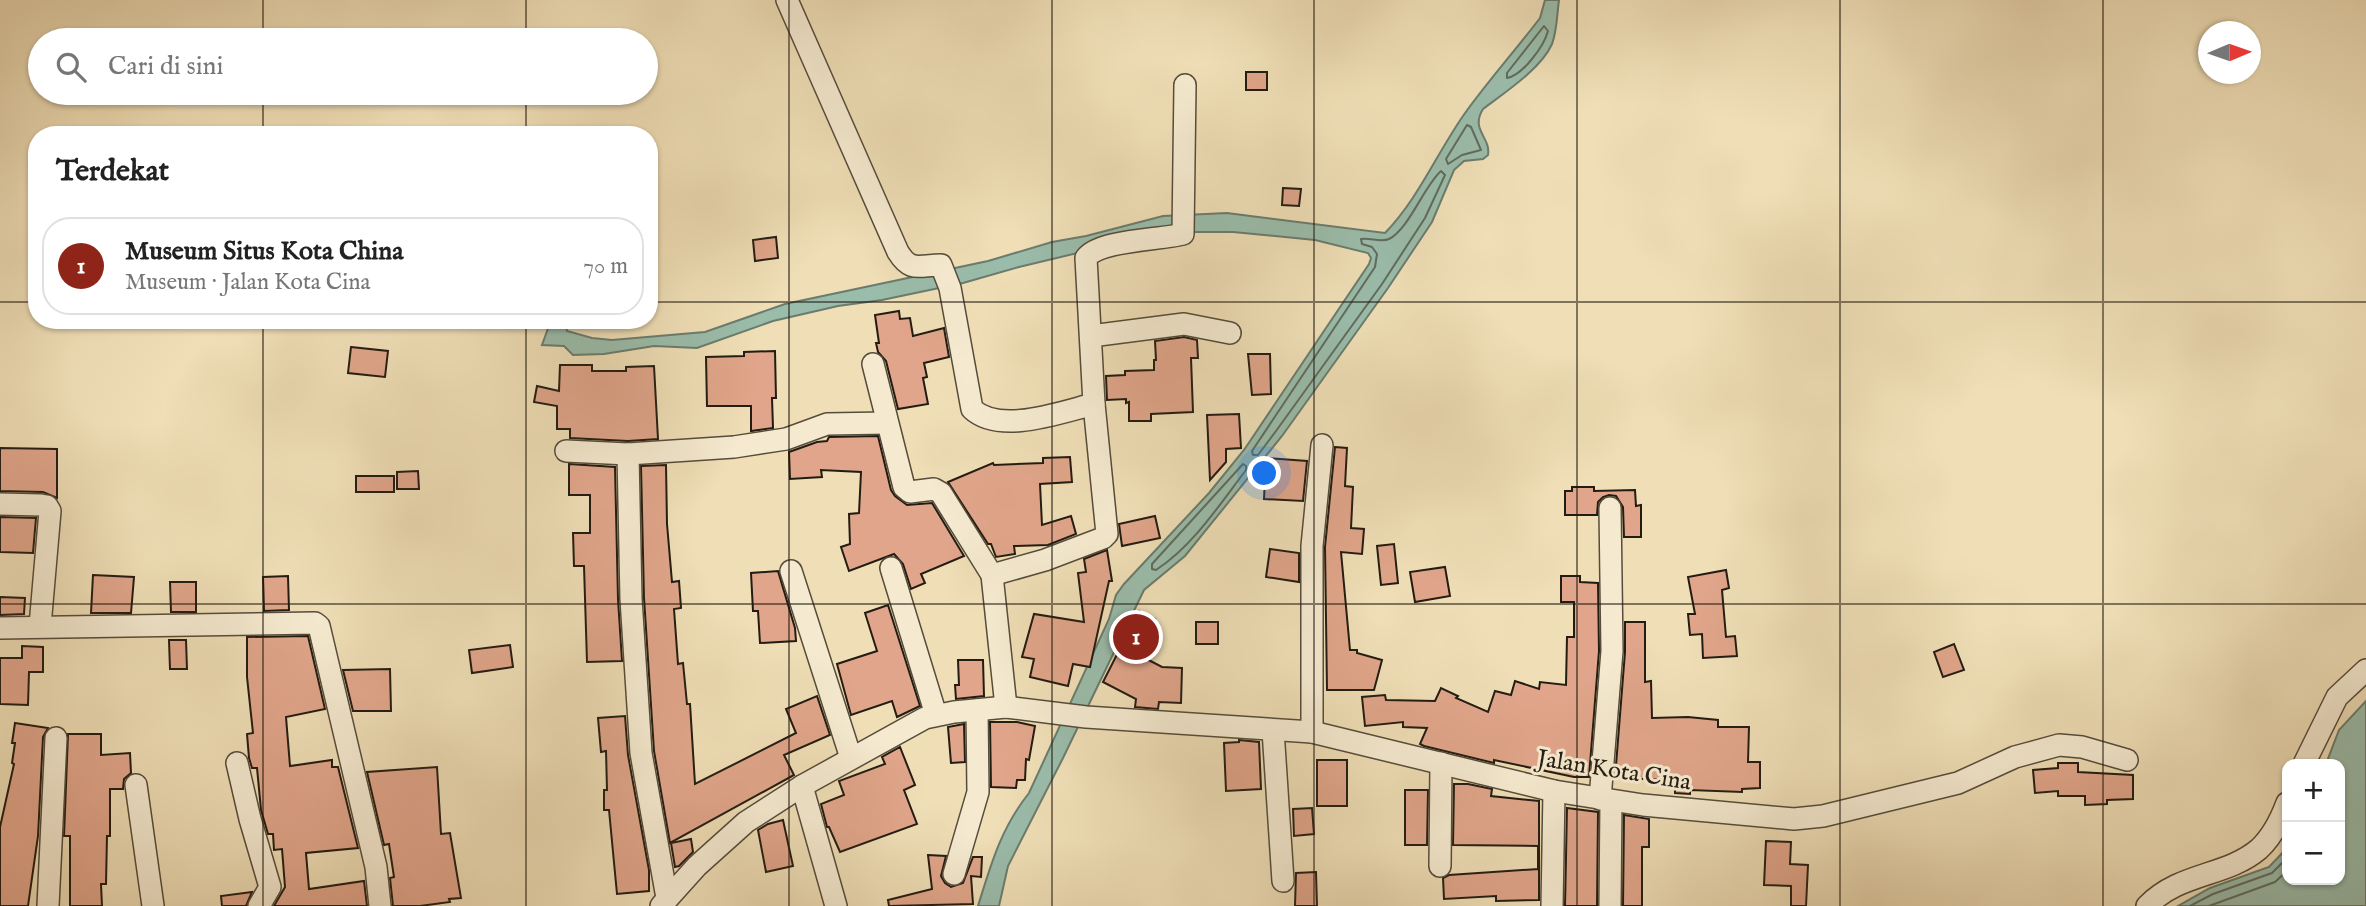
<!DOCTYPE html>
<html lang="id">
<meta charset="utf-8">
<style>
:root{--surface:#fff;--page:#f6f6f6;--text:#222;--muted:#767676;--line:#e0e0e0;--accent:#8f2418}
body{margin:0;font-family:"IM FELL English",serif;background:var(--page);color:var(--text)}
.controls{position:absolute;right:21px;bottom:21px;display:grid;overflow:hidden;border-radius:14px;box-shadow:0 2px 5px #0004}
.controls button{width:63px;height:63px;display:grid;place-items:center;padding:0;border:0;border-bottom:2px solid var(--line);background:var(--surface);color:var(--text);font:35px sans-serif}
.compass{position:absolute;left:2198px;top:21px;width:63px;height:63px;border-radius:50%;background:var(--surface);box-shadow:0 2px 5px #0004;rotate:88deg}
.you{position:absolute;left:1265px;top:474px;width:24px;height:24px;margin:-18px;border:5px solid #fff;border-radius:50%;background:#1a73e8;box-shadow:0 0 0 10px #1a73e833}
.badge{display:grid;place-items:center;width:46px;height:46px;border-radius:50%;background:var(--accent);color:#fff;font-size:23px;font-weight:700}
.pin{position:absolute;translate:-50% -50%;border:4px solid #fff;box-shadow:0 2px 7px #0006}
.list{margin:0;padding:0;list-style:none}
h2{display:flex;justify-content:space-between;align-items:center;height:91px;margin:0;padding:0 28px;font-size:30px}
h2 small{font-size:23px;font-weight:400;color:var(--muted)}
.list li{display:grid;grid-template-columns:46px 1fr auto;gap:21px;align-items:center;box-sizing:border-box;height:98px;margin:0 14px 14px;padding:0 14px;border:2px solid var(--line);border-radius:28px}
.list b{display:block;font-size:26px;white-space:nowrap}
.list p{margin:0;font-size:23px;white-space:nowrap;color:var(--muted)}
.list em{font-size:23px;font-style:normal;color:var(--muted)}
.icon{flex:none;width:38px;height:38px;fill:none;stroke:currentColor;stroke-width:2;stroke-linecap:round;stroke-linejoin:round}
.map{position:relative;flex:none;width:2366px;height:906px;overflow:hidden}
.search{position:absolute;background:var(--surface);box-shadow:0 2px 5px #0004;left:28px;top:28px;width:630px;height:77px;display:flex;align-items:center;gap:18px;box-sizing:border-box;padding:0 24px;border-radius:38px;color:var(--muted);font-size:26px}
.panel{position:absolute;background:var(--surface);box-shadow:0 2px 5px #0004;left:28px;top:126px;width:630px;height:203px;border-radius:28px}
.map>svg:first-child{display:block}
</style>
<div class="map">
<svg width="2366" height="906" viewBox="0 0 2366 906">
<rect width="100%" height="100%" fill="#efdeb6"/>
<filter id="stains"><feTurbulence type="fractalNoise" baseFrequency=".00286" numOctaves="4"/><feColorMatrix values="0 0 0 0 .2 0 0 0 0 .09 0 0 0 0 .02 0 0 0 .5 -.17"/></filter>
<radialGradient id="worn" r=".72"><stop offset=".6" stop-color="#630" stop-opacity="0"/><stop offset="1" stop-color="#630" stop-opacity=".3"/></radialGradient>
<!-- water -->
<g fill="#9abcaa" stroke="#6a7c6d" stroke-width="2">
<path d="M1545,0h14c-2,14 -2,31 -7,44 -11,25 -48,49 -69,65 -13,21 8,28 5,46l-5,4 -19,2 -10,9 -22,52 -44,66 -106,148 -97,120 -41,34 -81,168 -55,108 -9,40h-21c13,-42 23,-78 51,-113l80,-174 7,-24 8,-11 85,-91 35,-43 125,-186 2,-6 -3,-5 -53,-13 -82,-8h-68l-146,35 -56,16 -81,17 -44,6 -65,15 -76,27 -43,-2 -50,8 -31,1 -9,-9 -22,-1 9,-25h14l2,11 25,7 20,2 93,-8 80,-28 203,-43 64,-19 34,-6 77,-20 64,-3 158,20c33,-34 51,-78 78,-117 24,-34 52,-65 77,-98z"/>
<path d="M2366,701v205h-188l32,-18 59,-21 18,-19v32h53v-116h-14l13,-34z"/>
</g>
<g fill="none" stroke-linecap="round" stroke-linejoin="round">
<!-- shore -->
<g stroke="#5e6c5e" stroke-width="2">
<path d="M1544,26l4,5c-4,15 -25,44 -41,47v-5z"/>
<path d="M1467,125l4,2 10,23 -19,5 -14,9 -2,-5z"/>
<path d="M1441,171l4,4 -20,43 -43,66 -106,147 -18,24h-5l-1,-4 123,-184 2,-13 -5,-7 -10,-3 -1,-5c8,-2 20,4 28,0 20,-10 35,-53 52,-68z"/>
<path d="M1243,464l3,2v4c-26,34 -53,76 -90,100l-4,-1v-5z"/>
<path d="M2190,906l23,-12 59,-21 15,-15"/>
<path d="M2209,906l66,-24 12,-11"/>
</g>
</g>
<!-- building -->
<g fill="#e0a58a" stroke="#231c12" stroke-width="2">
<rect x="1246" y="72" width="21" height="18"/>
<path d="M1283,188l18,1 -2,17 -17,-1z"/>
<path d="M776,237l2,21 -23,3 -2,-21z"/>
<path d="M899,311l1,8 10,-1 3,18 31,-8 5,29 -25,6 3,14 -4,1 5,26 -30,5 -12,-48 -8,-9 -2,-9h3l-4,-28z"/>
<path d="M1184,337l13,3 1,18h-7l2,54 -42,2v7h-22v-19l-3,1v-4l-19,1 -1,-24 19,-1v-4l29,-1v-10h2l-1,-19z"/>
<path d="M351,347l37,4 -3,26 -37,-4z"/>
<path d="M775,351l1,47h-4l1,30 -22,3v-25h-44l-1,-49 38,-1v-4z"/>
<path d="M1248,354h22l1,40 -19,1z"/>
<path d="M560,365h32v6h34v-4l28,-1 4,73 -30,2 -58,-3v-9h-13v-23l-23,-4 3,-16 22,5z"/>
<path d="M1239,414l2,34 -15,1v13l-16,18 -3,-65z"/>
<path d="M878,436l13,54 4,6 12,9 25,-2 32,53 -43,18 4,9 -14,6 -8,-25 -9,-10 -45,17 -8,-24 9,-3 -1,-30 10,-1 2,-41 -40,-2 1,7 -32,2 -1,-27 28,-10 10,-1 2,-4z"/>
<path d="M1335,447l12,1 -2,38 8,1 -2,41 13,1 -2,25 -21,-2 9,98h7v3l25,7 -8,30h-47l-2,-143z"/>
<path d="M0,448l57,1v49l-14,-6 -43,-1z"/>
<path d="M1070,457l2,25 -32,2 2,41 29,-9 5,18 -28,11 -34,1 1,8 -19,3 -5,-13h-3l-40,-62 45,-19 1,2 49,-2v-5z"/>
<path d="M1266,458l41,3 -4,40 -39,-2z"/>
<path d="M569,464l46,3 3,132 4,62 -35,1 -3,-96h-10l-1,-33h17v-38h-21z"/>
<path d="M666,465l1,59 5,58 7,-1 2,27 -7,1 4,55 5,-1 4,41h3l5,80 101,-51 -10,-24 31,-13 13,39 -46,20 10,20 -124,68 -16,-92 -10,-153 -3,-132z"/>
<path d="M418,471l1,18h-22v-17z"/>
<rect x="356" y="476" width="38" height="16"/>
<path d="M1572,487h22v4l41,-1 1,16 5,-1v32h-17l-1,-30 -7,-11 -7,-1 -6,2 -5,5 -1,13h-32v-24h7z"/>
<path d="M1155,516l5,22 -38,8 -3,-22z"/>
<path d="M0,517l36,1 -3,35 -33,-1z"/>
<path d="M1394,544l4,39 -17,2 -4,-39z"/>
<path d="M1270,549l29,4v29l-33,-5z"/>
<path d="M1107,550l5,31h-3l-19,86 -17,-3 -5,22 -38,-9 4,-18 -12,-2 12,-43 50,8 -6,-49 8,-1 -2,-13z"/>
<path d="M1445,567l5,29 -35,6 -5,-30z"/>
<path d="M1726,570l3,18 -7,2 4,47 9,-1 2,20 -34,2 -1,-24 -12,1 -2,-21h7l-7,-37z"/>
<path d="M778,571l17,57 1,13 -36,2 -2,-32h-5l-2,-38z"/>
<path d="M93,575l41,2 -3,36h-40z"/>
<path d="M288,576l1,34 -25,1 -1,-34z"/>
<path d="M1561,576h19v6l18,1 1,68 -10,126h-15l-80,-17v3l-70,-17 -4,-2 7,-16 -24,-1v-5l-38,4 -3,-29 23,-2 1,5 49,1 6,-13 17,8 -2,2 32,14 7,-21 16,4 4,-14 24,8 1,-7 26,3 1,-48h7v-35h-13z"/>
<path d="M170,582h26v30h-25z"/>
<path d="M0,597l25,1 -1,16 -24,1z"/>
<path d="M888,605l32,101 -23,11 -5,-16 -41,14 -14,-51 40,-13 -12,-38z"/>
<path d="M1139,611l16,8 -18,35 25,13 20,1 -1,35 -22,-1 -1,7 -23,-2 1,-8 -33,-17z"/>
<rect x="1196" y="622" width="22" height="22"/>
<path d="M1625,622h20v60l6,-1 1,37 36,-1 30,3v7h31l-1,35h12v26l-18,1v3l-52,-2v4l-15,-1v-13l-60,-2 10,-126z"/>
<path d="M308,636l17,73 -39,8 4,49 42,-6v7h6l20,81 -52,5 3,36 55,-8 3,25h-93l11,-19 -3,-38 -8,1 -1,-16h-5l-7,-24 -4,-42h-5l-3,-10 -2,-24 6,-1 -6,-56v-40z"/>
<path d="M169,640h17l1,29h-17z"/>
<path d="M1954,644l10,26 -21,7 -9,-25z"/>
<path d="M510,645l3,22 -41,6 -3,-23z"/>
<path d="M22,646l21,1v25h-14l-1,33 -28,-1v-46h22z"/>
<path d="M958,660h25l1,36 -28,3 -1,-14h4z"/>
<path d="M390,669l1,42h-38l-10,-41z"/>
<path d="M625,716l3,39 21,115v21l-32,3 -8,-84h-5v-20h3l-1,-39 -5,1 -3,-34z"/>
<path d="M990,722h27l18,4 -6,34 -3,-1 -1,21h-8l-1,8 -25,-1z"/>
<path d="M15,723l33,5 -5,9 -5,99 -10,70h-28v-79l14,-63 -2,-1 3,-20h-3z"/>
<path d="M964,724l1,38 -14,1 -3,-36z"/>
<path d="M68,734h33v21l29,-2 1,20 -7,6 -1,10h-13v47h-3l-1,48h-5l1,22h-32v-70h-6z"/>
<path d="M1239,740l20,2 2,47 -35,2 -2,-48 15,-1z"/>
<path d="M900,747l15,38 -11,5 13,34 -77,28 -11,-25h-2l-6,-23 23,-9 -5,-14 46,-17 -3,-7z"/>
<rect x="1317" y="760" width="30" height="46"/>
<path d="M2058,763h20v9l55,3v24l-26,1v4l-22,1v-9h-27v-5l-23,2 -2,-23 25,-2z"/>
<path d="M437,767l4,67 9,-1 11,65 -12,1 1,3 -30,4h-27l-3,-28 4,-1 -5,-33 -5,1 -17,-73z"/>
<path d="M1454,784h14l24,5 -1,7 48,5v99l-43,1v-5l-52,3 -1,-21 6,-3 89,-6v-23l-85,-1z"/>
<path d="M1405,790h23l-1,55h-22z"/>
<path d="M1312,808l2,26 -20,2 -1,-27z"/>
<path d="M1567,808l31,4 -1,94h-32z"/>
<path d="M1624,815l25,4v28h-7v59h-19z"/>
<path d="M783,820l10,46 -27,6 -8,-42 10,-6z"/>
<path d="M691,839l2,13 -14,14 -4,1 -4,-24z"/>
<path d="M1766,841l25,1 -1,22 18,1 -2,41h-15v-20l-27,-1z"/>
<path d="M928,855l18,1 -5,20 4,7 6,4 12,-4 10,-26h9l-1,20 -10,-1 2,28 -84,2 -1,-6 44,-11z"/>
<path d="M1316,872l1,34h-22l1,-33z"/>
<path d="M252,892l-6,14h-24l-1,-10z"/>
</g>
<g fill="none" stroke-linecap="round" stroke-linejoin="round">
<defs>
<g id="street">
<path d="M787,0l111,252c13,21 21,13 43,13l9,23 22,121c28,26 89,3 122,-5"/>
<path d="M1091,336l93,-12 46,9"/>
<path d="M873,364l31,123 6,5 24,-3 7,4 51,82 14,132"/>
<path d="M566,451l62,3 106,-7 52,-8 41,-15 60,-1"/>
<path d="M628,454l3,145 10,154 26,145"/>
<path d="M0,504l41,1 6,1 3,5 -10,115"/>
<path d="M891,568l45,147"/>
<path d="M791,571l60,187"/>
<path d="M992,575l53,-15 58,-22 4,-4 -13,-130 -8,-146c13,-18 74,-18 97,-24l2,-149"/>
<path d="M0,628l315,-5 4,3 57,241 4,39"/>
<path d="M1273,730l10,151"/>
<path d="M1312,732v-186l10,-101"/>
<path d="M237,763l13,56 20,68 -11,19"/>
<path d="M2304,764l33,-67 29,-27"/>
<path d="M136,785l17,121"/>
<path d="M802,786l34,120"/>
<path d="M1600,799l12,-148 -2,-143"/>
<path d="M1440,866l1,-103"/>
<path d="M954,874l24,-82 -1,-82"/>
<path d="M48,906l8,-168"/>
<path d="M661,906l36,-40 49,-44 56,-36 123,-68 29,-6 52,-5 80,10 226,15 242,59 89,14 151,14 29,-3 135,-33 57,-26 44,-12 23,2 45,13"/>
<path d="M1552,906l2,-115"/>
<path d="M1610,906l1,-105"/>
<path d="M2147,906c33,-34 79,-29 112,-57 13,-12 22,-30 28,-46"/>
</g>
</defs>
<!-- street casing -->
<use href="#street" stroke="#564c3b" stroke-width="24"/>
<!-- street -->
<use href="#street" stroke="#f5ead0" stroke-width="21"/>
</g>
<!-- grid -->
<path fill="none" stroke="#231c12" stroke-width="2" stroke-opacity="0.55" d="M263,0v40M526,0v40M789,0v906M1052,0v906M1314,0v906M1577,0v906M1840,0v906M2103,0v906M263,93v42M526,93v42M0,302h37M649,302h1717M263,320v586M526,320v586M0,604h2366"/>
<g text-anchor="middle" dominant-baseline="central" stroke-width="6" stroke-linejoin="round" paint-order="stroke">
<!-- street labels -->
<g font-size="24" fill="#231c12" stroke="#f5ead0">
<text transform="translate(1614 771) rotate(9)">Jalan Kota Cina</text>
</g>
</g>
<rect width="100%" height="100%" filter="url(#stains)"/>
<rect width="100%" height="100%" fill="url(#worn)"/>
</svg>
<div class="controls">
<button>+</button>
<button>−</button>
</div>
<svg class="compass" viewBox="-18 -18 36 36"><path d="M0-13l5 13h-10z" fill="#e53935"/><path d="M0 13l5-13h-10z" fill="#767676"/></svg>
<div class="you"></div>
<div class="pin badge" style="left:1136px;top:637px">1</div>
<div class="search"><svg class="icon" aria-label="search" viewBox="0 0 24 24"><circle cx="10" cy="10" r="6"/><path d="M15 15l6 6"/></svg>Cari di sini</div>
<section class="panel">
<h2>Terdekat<small></small></h2>
<ul class="list">
<li><span class="badge">1</span><div><b>Museum Situs Kota China</b><p>Museum · Jalan Kota Cina</p></div><em>70 m</em></li>
</ul>
</section>
</div>
